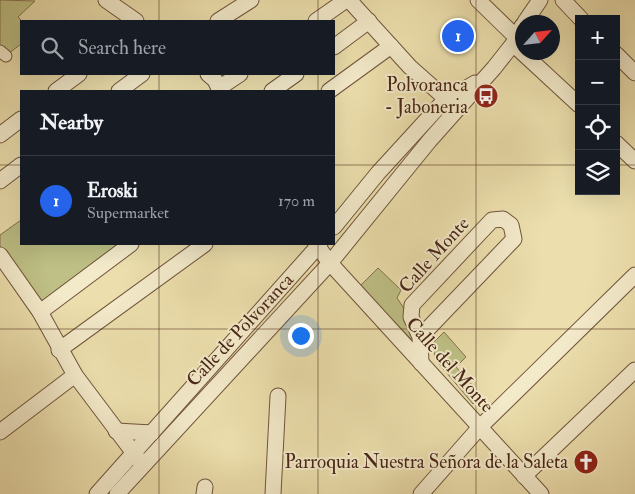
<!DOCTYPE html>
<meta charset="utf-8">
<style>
:root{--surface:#171b24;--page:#20242c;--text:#f1f3f6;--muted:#9ea1a6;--line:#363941;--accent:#2563eb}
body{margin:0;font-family:"IM FELL Double Pica",serif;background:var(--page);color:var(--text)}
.controls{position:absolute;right:15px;top:15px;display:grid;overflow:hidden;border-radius:0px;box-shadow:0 5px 20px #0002}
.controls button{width:45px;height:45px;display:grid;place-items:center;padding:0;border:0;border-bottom:1px solid var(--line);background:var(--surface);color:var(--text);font:25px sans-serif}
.compass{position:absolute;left:515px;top:15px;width:45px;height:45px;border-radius:50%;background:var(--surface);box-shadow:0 5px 20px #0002;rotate:63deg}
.you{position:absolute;left:300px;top:335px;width:18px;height:18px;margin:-12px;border:4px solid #fff;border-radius:50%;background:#1a73e8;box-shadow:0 0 0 8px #1a73e833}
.badge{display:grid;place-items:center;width:32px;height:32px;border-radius:50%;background:var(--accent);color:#fff;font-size:16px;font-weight:700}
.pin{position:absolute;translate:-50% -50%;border:2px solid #fff;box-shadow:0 1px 5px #0006}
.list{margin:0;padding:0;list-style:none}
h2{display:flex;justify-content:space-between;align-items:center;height:65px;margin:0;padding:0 20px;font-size:21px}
h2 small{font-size:16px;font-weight:400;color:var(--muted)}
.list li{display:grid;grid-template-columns:32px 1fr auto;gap:15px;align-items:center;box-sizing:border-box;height:90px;padding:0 20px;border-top:1px solid var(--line)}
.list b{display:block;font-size:19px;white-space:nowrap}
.list p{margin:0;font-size:16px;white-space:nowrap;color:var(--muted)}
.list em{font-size:16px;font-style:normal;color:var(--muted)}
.icon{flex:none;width:28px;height:28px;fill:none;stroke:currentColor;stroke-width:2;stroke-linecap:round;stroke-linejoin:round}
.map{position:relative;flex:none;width:635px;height:494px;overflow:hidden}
.search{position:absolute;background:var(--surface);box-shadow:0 5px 20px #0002;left:20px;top:20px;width:315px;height:55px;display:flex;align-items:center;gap:12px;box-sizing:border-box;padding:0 18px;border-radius:0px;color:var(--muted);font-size:19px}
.panel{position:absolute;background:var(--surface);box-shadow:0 5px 20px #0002;left:20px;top:90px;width:315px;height:155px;border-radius:0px}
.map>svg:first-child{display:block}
</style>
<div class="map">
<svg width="635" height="494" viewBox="0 0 635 494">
<rect width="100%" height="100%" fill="#ecdfad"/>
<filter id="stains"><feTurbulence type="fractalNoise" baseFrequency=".004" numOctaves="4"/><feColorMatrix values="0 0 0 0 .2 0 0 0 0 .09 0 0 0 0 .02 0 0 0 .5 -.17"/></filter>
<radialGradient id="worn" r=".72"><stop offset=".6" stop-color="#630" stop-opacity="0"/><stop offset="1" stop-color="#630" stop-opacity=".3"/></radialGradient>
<!-- green -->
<g fill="#bec085" stroke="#83724e">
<path d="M0,0l35,1 -17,16 4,4 -1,23 -13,10 -8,-8z"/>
<path d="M21,220v24h110l-91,68 -40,-57v-20z"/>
<path d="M378,268l23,22 -4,8 8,12 9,29 -2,1 -52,-54z"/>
<path d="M444,332l22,25 -10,10 26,29 -9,8 -38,-45 -2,-16z"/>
</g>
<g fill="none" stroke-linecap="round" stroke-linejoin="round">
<defs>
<path id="pedestrian" d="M0,51l6,5"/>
<g id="minor">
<path d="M106,0l30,21"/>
<path d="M349,0l61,67 43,38"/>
<path d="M478,0l37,36"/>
<path d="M563,0l18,19"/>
<path d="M218,21l33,-21"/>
<path d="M316,21l30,-21"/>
<path d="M525,22l15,-22"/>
<path d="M513,44l66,61"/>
<path d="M334,47l35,-26"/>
<path d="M616,54l19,19"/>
<path d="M208,74l7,6 5,11"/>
<path d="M219,88l21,-14"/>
<path d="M56,91l23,-17"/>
<path d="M119,91l23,-17"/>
<path d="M272,91l24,-17"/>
<path d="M329,91l62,-45"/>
<path d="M0,135l21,-16"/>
<path d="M616,143l19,18"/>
<path d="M0,181l21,-16"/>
<path d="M334,227l44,-54 65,-71 32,-19"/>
<path d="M316,244l14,19 211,231"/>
<path d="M0,255l40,57 35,63 64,85"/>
<path d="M40,312l91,-68"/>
<path d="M420,337l-9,-20 1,-12 80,-85 11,-1 8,6 3,14 -94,98 1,26"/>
<path d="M59,350l146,-106"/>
<path d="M116,431l36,2"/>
<path d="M0,432l75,-57"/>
<path d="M524,476l111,-106"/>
<path d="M97,494l223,-250"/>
<path d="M117,494l213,-231 100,-123 64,-72 19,-24 9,-18"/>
<path d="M204,494l1,-7"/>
<path d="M273,494l5,-98"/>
<path d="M421,494l59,-67 155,-152"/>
</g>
</defs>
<!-- pedestrian casing -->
<use href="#pedestrian" stroke="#71543c" stroke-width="13"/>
<!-- minor casing -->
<use href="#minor" stroke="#71543c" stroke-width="17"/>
<!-- pedestrian -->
<use href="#pedestrian" stroke="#f3eaca" stroke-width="11"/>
<!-- minor -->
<use href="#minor" stroke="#f3eaca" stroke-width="15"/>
</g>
<!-- grid -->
<path fill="none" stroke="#482516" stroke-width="1" stroke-opacity="0.55" d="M159,0v21M318,0v21M476,0v494M159,74v17M318,74v17M0,165h21M334,165h245M616,165h19M159,244v250M318,244v250M0,329h635"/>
<!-- icons -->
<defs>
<symbol id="bus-disc" viewBox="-11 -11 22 22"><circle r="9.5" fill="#8f2418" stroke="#f3eaca"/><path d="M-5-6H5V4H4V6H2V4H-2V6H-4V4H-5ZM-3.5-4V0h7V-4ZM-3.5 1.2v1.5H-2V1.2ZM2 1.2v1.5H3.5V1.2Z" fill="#fff"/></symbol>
<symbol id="church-disc" viewBox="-11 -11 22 22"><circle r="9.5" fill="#8f2418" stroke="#f3eaca"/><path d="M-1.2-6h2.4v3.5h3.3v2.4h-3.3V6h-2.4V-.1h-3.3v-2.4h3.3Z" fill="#fff"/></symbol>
</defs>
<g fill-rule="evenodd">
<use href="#bus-disc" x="472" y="82" width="28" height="28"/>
<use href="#church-disc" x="572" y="448" width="28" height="28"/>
</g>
<g text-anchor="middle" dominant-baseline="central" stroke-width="4" stroke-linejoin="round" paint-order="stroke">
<!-- poi labels -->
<g font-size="19" fill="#482516" stroke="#f3eaca" text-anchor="end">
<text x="468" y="85">Polvoranca<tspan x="468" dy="22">- Jaboneria</tspan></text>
<text x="568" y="462">Parroquia Nuestra Señora de la Saleta</text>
</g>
<!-- street labels -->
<g font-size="19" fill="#482516" stroke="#f3eaca">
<text transform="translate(434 255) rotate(-48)">Calle Monte</text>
<text transform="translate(240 330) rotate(-47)">Calle de Polvoranca</text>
<text transform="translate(450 365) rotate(48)">Calle del Monte</text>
</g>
</g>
<rect width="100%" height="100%" filter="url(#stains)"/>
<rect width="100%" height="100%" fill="url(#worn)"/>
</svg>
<div class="controls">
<button>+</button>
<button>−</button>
<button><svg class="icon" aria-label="locate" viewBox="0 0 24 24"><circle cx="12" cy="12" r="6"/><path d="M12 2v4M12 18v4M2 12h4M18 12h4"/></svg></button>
<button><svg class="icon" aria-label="layers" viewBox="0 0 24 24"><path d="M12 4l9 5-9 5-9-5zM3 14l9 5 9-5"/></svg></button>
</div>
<svg class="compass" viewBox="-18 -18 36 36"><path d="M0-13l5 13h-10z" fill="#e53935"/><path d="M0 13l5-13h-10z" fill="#9ea1a6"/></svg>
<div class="you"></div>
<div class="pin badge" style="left:458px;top:36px">1</div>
<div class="search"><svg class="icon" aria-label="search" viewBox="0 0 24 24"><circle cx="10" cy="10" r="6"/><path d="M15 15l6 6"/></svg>Search here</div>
<section class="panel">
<h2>Nearby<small></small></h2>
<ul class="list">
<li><span class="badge">1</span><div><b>Eroski</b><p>Supermarket</p></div><em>170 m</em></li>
</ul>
</section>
</div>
